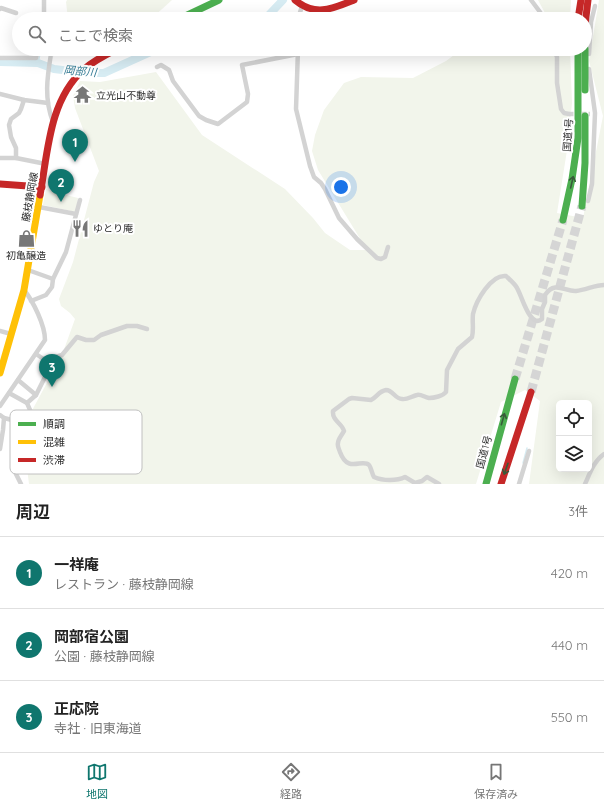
<!DOCTYPE html>
<html lang="ja">
<meta charset="utf-8">
<style>
:root{--surface:#fff;--page:#f2f2f2;--text:#222;--muted:#767676;--line:#e0e0e0;--accent:#0f766e}
body{margin:0;font-family:Quicksand,"Noto Sans JP",sans-serif;background:var(--page);color:var(--text)}
.controls{position:absolute;right:12px;bottom:12px;display:grid;overflow:hidden;border-radius:6px;box-shadow:0 4px 16px #0002}
.controls button{width:36px;height:36px;display:grid;place-items:center;padding:0;border:0;border-bottom:1px solid var(--line);background:var(--surface);color:var(--text);font:20px sans-serif}
.you{position:absolute;left:341px;top:187px;width:14px;height:14px;margin:-10px;border:3px solid #fff;border-radius:50%;background:#1a73e8;box-shadow:0 0 0 6px #1a73e833}
.badge{display:grid;place-items:center;width:26px;height:26px;border-radius:50%;background:var(--accent);color:#fff;font-size:13px;font-weight:700}
.pin{position:absolute;translate:-50% -33px;filter:drop-shadow(0 1px 2px #0008)}
.pin::after{content:'';position:absolute;top:21px;width:14px;height:12px;background:inherit;clip-path:polygon(0 0,100% 0,50% 100%)}
.list{margin:0;padding:0;list-style:none}
h2{display:flex;justify-content:space-between;align-items:center;height:52px;margin:0;padding:0 16px;font-size:17px}
h2 small{font-size:13px;font-weight:400;color:var(--muted)}
.list li{display:grid;grid-template-columns:26px 1fr auto;gap:12px;align-items:center;box-sizing:border-box;height:72px;padding:0 16px;border-top:1px solid var(--line)}
.list b{display:block;font-size:15px;white-space:nowrap}
.list p{margin:0;font-size:13px;white-space:nowrap;color:var(--muted)}
.list em{font-size:13px;font-style:normal;color:var(--muted)}
.icon{flex:none;width:22px;height:22px;fill:none;stroke:currentColor;stroke-width:2;stroke-linecap:round;stroke-linejoin:round}
.map{position:relative;flex:none;width:604px;height:484px;overflow:hidden}
.search{position:absolute;background:var(--surface);box-shadow:0 4px 16px #0002;left:12px;right:12px;top:12px;height:44px;display:flex;align-items:center;gap:10px;box-sizing:border-box;padding:0 14px;border-radius:22px;color:var(--muted);font-size:15px}
.sheet{height:268px;background:var(--surface)}
nav{display:flex;justify-content:space-around;align-items:center;box-sizing:border-box;height:56px;border-top:1px solid var(--line);background:var(--surface);font-size:11px;color:var(--muted)}
nav a{display:grid;justify-items:center;gap:2px}
nav .on{color:var(--accent)}
.map>svg:first-child{display:block}
</style>
<div class="map">
<svg width="604" height="484" viewBox="0 0 604 484">
<rect width="100%" height="100%" fill="#fff"/>
<!-- green -->
<g fill="#f2f5eb" fill-rule="evenodd">
<path d="M67,0h105l-21,19h-83l-2,-17z"/>
<path d="M538,0h33l-1,19h-26l1,-6z"/>
<path d="M599,0h5v484h-75l11,-83 -15,-11 -24,12 -25,82h-447l-7,-55 40,-74 13,-36 -5,-6 -9,-7 -2,-7 14,-37 21,-80 5,-11 -24,-63 -2,-12 7,-15 20,1 56,-10 46,63 83,54 28,29 12,15 25,17h17l-49,-80 -6,-19 3,-16 9,-25 20,-27 17,-6 52,1 33,-17 16,-12h108l2,54 -4,41 -11,69 26,5 20,-102 -14,-55zM559,403h30v66h-30z"/>
<path d="M46,189c11,2 21,7 32,9l-2,14 -33,-7z"/>
</g>
<g fill="none" stroke-linecap="round" stroke-linejoin="round">
<!-- stream -->
<g stroke="#d7ecf3" stroke-width="1.5">
<path d="M38,63l3,-14"/>
<path d="M523,463l4,-15"/>
</g>
<!-- river -->
<g stroke="#d7ecf3" stroke-width="8">
<path d="M265,19l18,-19"/>
<path d="M0,62l38,1 16,6 17,2 24,2h9l53,-24"/>
</g>
<!-- street-tunnel -->
<path stroke="#d5d5d5" stroke-width="4.5" stroke-dasharray="4.5 2" stroke-linecap="butt" d="M569,114h21"/>
<!-- highway-tunnel -->
<g stroke="#d5d5d5" stroke-width="9" stroke-dasharray="9 4.5" stroke-linecap="butt">
<path d="M515,379l48,-159"/>
<path d="M531,392l51,-186"/>
</g>
<!-- street -->
<g stroke="#d3d3d3" stroke-width="4.5">
<path d="M531,0l9,12 3,7"/>
<path d="M0,9l1,-1 15,5"/>
<path d="M44,19v-19"/>
<path d="M298,19l4,-13"/>
<path d="M298,49l-2,60 14,57 4,11 7,6 4,6 14,29 18,21 20,19 4,1 4,-2 3,-10"/>
<path d="M554,49l3,8v26l4,26 3,4 5,1"/>
<path d="M589,54l2,-32 4,-16"/>
<path d="M0,58h36l2,-9"/>
<path d="M157,67l4,-2 8,5 4,11 26,35 7,4 12,4 29,-22 1,-8 -6,-29 56,-11"/>
<path d="M0,94l24,6 24,3"/>
<path d="M53,122c-9,-23 -6,-44 -2,-68l26,-2 32,1"/>
<path d="M0,158h16l30,6"/>
<path d="M16,158v-10l-5,-11 -2,-12 2,-6 8,-6 2,-4 3,-9"/>
<path d="M588,201l4,-17 3,-71 -6,-44"/>
<path d="M39,207l37,7"/>
<path d="M28,270l25,9"/>
<path d="M31,301l15,-6 6,-8 1,-8 13,-27 14,-52"/>
<path d="M0,331l11,3"/>
<path d="M36,354l12,8"/>
<path d="M18,380l18,15"/>
<path d="M9,393l18,10"/>
<path d="M0,406l45,-66c0,-15 -12,-39 -21,-50"/>
<path d="M0,415l4,3 -1,12 -3,19"/>
<path d="M4,418l8,2 3,15v37l6,12"/>
<path d="M55,432c-14,-3 -23,-16 -28,-29l9,-8 10,-20 2,-13 4,-4 10,-3 15,-18 9,3h8l7,-5 26,-9h10l10,3"/>
<path d="M439,484l-12,-7 -5,4 -7,2 -10,-6c-8,4 -22,4 -31,0 -2,-3 -3,-10 -5,-12 -7,-7 -21,9 -29,-13 -1,-3 -3,-6 -2,-9 0,-4 4,-8 6,-12 -2,-8 -12,-10 -11,-20l16,-12 3,-1 19,2c6,-3 8,-9 15,-10 7,0 9,9 16,9 5,1 10,-3 15,-4 4,-1 7,2 12,3 5,0 14,-2 17,-6l1,-22 11,-21 14,-12c2,-8 0,-15 1,-23 3,-13 18,-40 33,-38 4,4 9,8 11,12 5,8 13,41 25,31v-10l3,-7v-7c10,-15 20,-3 31,-4 10,-1 19,-6 28,-6"/>
<path d="M519,484l10,-33"/>
<path d="M585,484c5,-11 9,-23 19,-30"/>
</g>
<!-- fast -->
<g stroke="#4caf50" stroke-width="7">
<path d="M179,19l40,-19"/>
<path d="M585,49v41"/>
<path d="M582,206l3,-43v-47"/>
<path d="M563,220l9,-41 6,-41v-89"/>
<path d="M486,484l29,-105"/>
</g>
<!-- slow -->
<path stroke="#ffc107" stroke-width="7" d="M0,373l24,-83 16,-95"/>
<!-- jam -->
<g stroke="#c62828" stroke-width="7">
<path d="M295,0c20,17 37,9 59,0"/>
<path d="M578,19l3,-19"/>
<path d="M585,25l3,-25"/>
<path d="M0,184l42,3"/>
<path d="M40,195c8,-43 9,-94 43,-125 10,-9 22,-15 34,-21"/>
<path d="M501,484l30,-92"/>
</g>
</g>
<!-- one-way arrows -->
<defs><path id="oneway-shaft" d="M-6 0H5M1.5-3L5.5 0L1.5 3" fill="none" stroke-width="1.6" stroke-linecap="round" stroke-linejoin="round"/></defs>
<g stroke="#385b3a">
<use href="#oneway-shaft" transform="translate(572 182) rotate(-77)"/>
<use href="#oneway-shaft" transform="translate(503 419) rotate(-74)"/>
<use href="#oneway-shaft" transform="translate(506 469) rotate(109)"/>
</g>
<!-- icons -->
<defs>
<symbol id="temple-bare" viewBox="-9 -9 18 18"><path d="M0-6L5-2H3V0L6.5 2.5H4V6H1.5V3h-3V6H-4V2.5H-6.5L-3 0V-2H-5Z" fill="#777" stroke="#fff" stroke-width="2.5" paint-order="stroke"/></symbol>
<symbol id="restaurant-bare" viewBox="-9 -9 18 18"><path d="M-5-6h1v4h1v-4h1v4h1v-4h1v5L-1.5 .5V6h-2V.5L-5-1ZM5-6V6H3V1.5H1.5Q1.5-4 5-6Z" fill="#777" stroke="#fff" stroke-width="2.5" paint-order="stroke"/></symbol>
<symbol id="shop-bare" viewBox="-9 -9 18 18"><path d="M-5-2.5h2.3a2.7 3.5 0 0 1 5.4 0H5L5.5 6h-11ZM-1.5-2.5h3a1.5 2.3 0 0 0-3 0Z" fill="#777" stroke="#fff" stroke-width="2.5" paint-order="stroke"/></symbol>
</defs>
<g fill-rule="evenodd">
<use href="#temple-bare" x="70" y="82" width="25" height="25"/>
<use href="#restaurant-bare" x="68" y="216" width="25" height="25"/>
<use href="#shop-bare" x="14" y="226" width="25" height="25"/>
</g>
<g text-anchor="middle" dominant-baseline="central" stroke-width="4" stroke-linejoin="round" paint-order="stroke">
<!-- poi labels -->
<g font-size="10" fill="#2e2e2e" stroke="#fff" text-anchor="start">
<text x="96" y="95">立光山不動尊</text>
<text x="93" y="228">ゆとり庵</text>
<text x="26" y="255" text-anchor="middle">初亀醸造</text>
</g>
<!-- street labels -->
<g font-size="10" fill="#2e2e2e" stroke="#fff">
<text transform="translate(568 135) rotate(-86)">国道1号</text>
<text transform="translate(30 197) rotate(-80)">藤枝静岡線</text>
<text transform="translate(484 452) rotate(-75)">国道1号</text>
</g>
<!-- water labels -->
<g font-size="11" font-style="italic" fill="#367d96" stroke="#fff">
<text transform="translate(80 71) rotate(5)">岡部川</text>
</g>
</g>
<!-- legend -->
<rect x="10" y="410" width="132" height="64" rx="6" fill="#fff" stroke="#c0c0c0" stroke-width="1"/>
<rect x="18" y="422" width="18" height="4" fill="#4caf50"/>
<rect x="18" y="440" width="18" height="4" fill="#ffc107"/>
<rect x="18" y="458" width="18" height="4" fill="#c62828"/>
<g font-size="11" fill="#2e2e2e">
<text x="43" y="428">順調</text>
<text x="43" y="446">混雑</text>
<text x="43" y="464">渋滞</text>
</g>
</svg>
<div class="controls">
<button><svg class="icon" aria-label="locate" viewBox="0 0 24 24"><circle cx="12" cy="12" r="6"/><path d="M12 2v4M12 18v4M2 12h4M18 12h4"/></svg></button>
<button><svg class="icon" aria-label="layers" viewBox="0 0 24 24"><path d="M12 4l9 5-9 5-9-5zM3 14l9 5 9-5"/></svg></button>
</div>
<div class="you"></div>
<div class="pin badge" style="left:75px;top:162px">1</div>
<div class="pin badge" style="left:61px;top:202px">2</div>
<div class="pin badge" style="left:52px;top:387px">3</div>
<div class="search"><svg class="icon" aria-label="search" viewBox="0 0 24 24"><circle cx="10" cy="10" r="6"/><path d="M15 15l6 6"/></svg>ここで検索</div>
</div>
<section class="sheet">
<h2>周辺<small>3件</small></h2>
<ul class="list">
<li><span class="badge">1</span><div><b>一祥庵</b><p>レストラン · 藤枝静岡線</p></div><em>420 m</em></li>
<li><span class="badge">2</span><div><b>岡部宿公園</b><p>公園 · 藤枝静岡線</p></div><em>440 m</em></li>
<li><span class="badge">3</span><div><b>正応院</b><p>寺社 · 旧東海道</p></div><em>550 m</em></li>
</ul>
</section>
<nav>
<a class="on"><svg class="icon" aria-label="map" viewBox="0 0 24 24"><path d="M3 6l6-2 6 2 6-2v14l-6 2-6-2-6 2zM9 4v14M15 6v14"/></svg>地図</a>
<a><svg class="icon" aria-label="directions" viewBox="0 0 24 24"><path d="M12 3l9 9-9 9-9-9zM9 14v-3h6M13 9l2 2-2 2"/></svg>経路</a>
<a><svg class="icon" aria-label="saved" viewBox="0 0 24 24"><path d="M7 4h10v16l-5-4-5 4z"/></svg>保存済み</a>
</nav>
